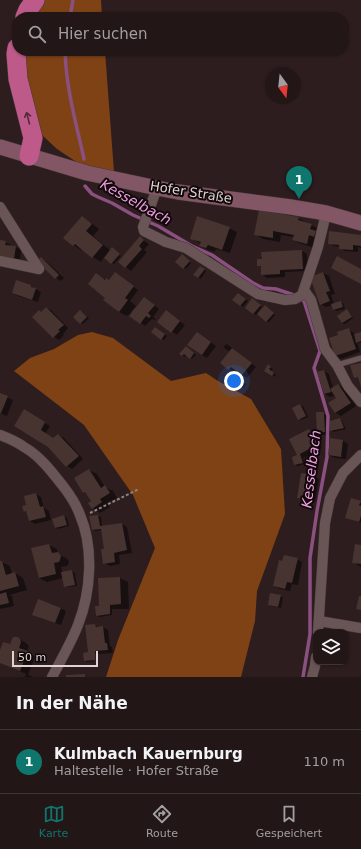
<!DOCTYPE html>
<html lang="de">
<meta charset="utf-8">
<style>
:root{--surface:#221616;--page:#2a1f1f;--text:#f1f3f6;--muted:#a29fa1;--line:#3f3535;--accent:#0f766e}
body{margin:0;font-family:"DejaVu Sans",sans-serif;background:var(--page);color:var(--text)}
.controls{position:absolute;right:12px;bottom:12px;display:grid;overflow:hidden;border-radius:8px;box-shadow:0 1px 3px #0004}
.controls button{width:36px;height:36px;display:grid;place-items:center;padding:0;border:0;border-bottom:1px solid var(--line);background:var(--surface);color:var(--text);font:20px sans-serif}
.compass{position:absolute;left:265px;top:68px;width:36px;height:36px;border-radius:50%;background:var(--surface);box-shadow:0 1px 3px #0004;rotate:165deg}
.scale{position:absolute;left:12px;bottom:10px;width:86px;box-sizing:border-box;padding-left:4px;border:2px solid #dfd3d4;border-top:0;font-size:11px;line-height:14px;white-space:nowrap;color:#dfd3d4;-webkit-text-stroke:3px #11090a;paint-order:stroke}
.you{position:absolute;left:234px;top:381px;width:14px;height:14px;margin:-10px;border:3px solid #fff;border-radius:50%;background:#1a73e8;box-shadow:0 0 0 6px #1a73e833}
.badge{display:grid;place-items:center;width:26px;height:26px;border-radius:50%;background:var(--accent);color:#fff;font-size:13px;font-weight:700}
.pin{position:absolute;translate:-50% -33px;filter:drop-shadow(0 1px 2px #0008)}
.pin::after{content:'';position:absolute;top:21px;width:14px;height:12px;background:inherit;clip-path:polygon(0 0,100% 0,50% 100%)}
.list{margin:0;padding:0;list-style:none}
h2{display:flex;justify-content:space-between;align-items:center;height:52px;margin:0;padding:0 16px;font-size:17px}
h2 small{font-size:13px;font-weight:400;color:var(--muted)}
.list li{display:grid;grid-template-columns:26px 1fr auto;gap:12px;align-items:center;box-sizing:border-box;height:64px;padding:0 16px;border-top:1px solid var(--line)}
.list b{display:block;font-size:15px;white-space:nowrap}
.list p{margin:0;font-size:13px;white-space:nowrap;color:var(--muted)}
.list em{font-size:13px;font-style:normal;color:var(--muted)}
.icon{flex:none;width:22px;height:22px;fill:none;stroke:currentColor;stroke-width:2;stroke-linecap:round;stroke-linejoin:round}
.map{position:relative;flex:none;width:361px;height:677px;overflow:hidden}
.search{position:absolute;background:var(--surface);box-shadow:0 1px 3px #0004;left:12px;right:12px;top:12px;height:44px;display:flex;align-items:center;gap:10px;box-sizing:border-box;padding:0 14px;border-radius:16px;color:var(--muted);font-size:15px}
.sheet{height:116px;background:var(--surface)}
nav{display:flex;justify-content:space-around;align-items:center;box-sizing:border-box;height:56px;border-top:1px solid var(--line);background:var(--surface);font-size:11px;color:var(--muted)}
nav a{display:grid;justify-items:center;gap:2px}
nav .on{color:var(--accent)}
.map>svg:first-child{display:block}
</style>
<div class="map">
<svg width="361" height="677" viewBox="0 0 361 677">
<rect width="100%" height="100%" fill="#2e1d1e"/>
<!-- forest -->
<g fill="#7f4215">
<path d="M42,0h59l1,17h-69z"/>
<path d="M23,51h82l9,121 -36,-9 -21,-14 -14,-13 -10,-18z"/>
<path d="M92,332l21,6 58,43 35,-8 12,8 33,18 30,50 4,65 -28,77 -2,30 -14,56h-135l12,-37 37,-92 -22,-53 -49,-70 -70,-54 16,-13 24,-9 24,-14z"/>
</g>
<!-- shadow -->
<g fill="#0007">
<path d="M82,217l8,5 9,7 -6,7 18,15 4,-1 6,6 -7,8 -10,-7 -3,5 -8,-5 -11,-8 -1,1 -8,-5z"/>
<path d="M298,218l19,10 -1,3 5,3 -1,5 -5,-1 -3,9 -13,-4 -5,-3v-3l-13,-2 -1,7 -17,-3 -8,-5z"/>
<path d="M229,228l8,4 -7,21 -14,-4 -1,3 -7,-2 -7,-4v-2l-10,-6z"/>
<path d="M361,236v12l-3,-1v5l-13,-1 -5,-3v-1l-6,-1 -5,-3z"/>
<path d="M140,238l9,6 -5,6 3,2 -16,19 -12,-9z"/>
<path d="M0,241l5,1 6,3 -1,1 6,1 5,3 -1,12 -20,-3z"/>
<path d="M302,251l5,3 1,17 -23,1v5l-18,1 -5,-4v-7l-4,-2z"/>
<path d="M184,257l7,6 -5,6 -2,-1z"/>
<path d="M41,258l5,3 18,17 -3,3 -5,-3z"/>
<path d="M203,268l3,3 -5,8 -6,-5z"/>
<path d="M116,273l22,17 -8,11 6,5 -6,7 1,1 18,-13 10,8 -6,8 3,2 -1,1 -3,-1 -7,7 -16,-12 -2,2 -8,-4 -14,-12 2,-2 -11,-23 10,5 4,1z"/>
<path d="M323,273l6,3 6,18 -4,1 3,9 7,-2 2,1 2,6 -9,2 -2,-1 -2,-5 -6,2 -5,-3z"/>
<path d="M16,281l15,5 10,6 -3,10 -20,-6 -5,-3z"/>
<path d="M241,295l7,6 -5,6 -9,-7z"/>
<path d="M255,301l7,6 -6,8 -10,-8z"/>
<path d="M47,308l5,3 16,17 -5,6 1,1 -5,5 -5,-3 -12,-24z"/>
<path d="M268,308l7,7 -6,7 -3,-1z"/>
<path d="M347,310l2,2 4,6 -8,6 -3,-1z"/>
<path d="M80,311l9,7 -6,6 -2,-1z"/>
<path d="M171,315l14,10 -8,10 -19,-13z"/>
<path d="M158,329l9,7 -3,4 -3,-1z"/>
<path d="M349,330l5,3 1,2 6,-2v10h-2l-2,-1 3,10 -19,7 -6,-4 4,-19z"/>
<path d="M202,336l14,10 -9,12 -5,-3z"/>
<path d="M227,344l29,23 -9,11 -11,-8 -2,2 -5,-3 1,-17 -7,-5z"/>
<path d="M188,349l8,6 -4,4 -6,-4 -1,2 -4,-3z"/>
<path d="M268,366l5,3 -2,2 5,4 -1,2 -10,-7z"/>
<path d="M324,371l5,3 4,14 5,-3 5,3 13,18 -15,10 -5,-3 -6,-10 8,-5 -2,-3 -6,2 -5,-3z"/>
<path d="M235,375l11,9 -2,4 -3,-2z"/>
<path d="M0,394l13,6 -6,16 -7,-3z"/>
<path d="M300,405l3,1 5,11 -7,3 -2,-1z"/>
<path d="M24,411l26,15 -5,8 8,5 5,-4 6,3 19,21 -11,10 -5,-3z"/>
<path d="M323,413l6,3 1,19h-7l-5,-3z"/>
<path d="M340,419l2,2 4,8 -13,3 -2,-2z"/>
<path d="M309,430l6,3 7,15 -16,9 -3,1 2,6 -7,2 -3,-1z"/>
<path d="M342,440l6,4 -2,15 -11,-1 -6,-3z"/>
<path d="M89,470l8,4 8,13 8,4 4,7 -10,5 3,4 -10,6 -8,-5v-6l-3,-7 -5,-3z"/>
<path d="M314,476l5,3 -4,23 -12,-2 -5,-3z"/>
<path d="M36,494l5,3 3,11 5,3 2,9 -16,4 -5,-3 -2,-8 -4,-2z"/>
<path d="M352,500l9,3v20l-9,-3 -6,-3z"/>
<path d="M64,516l3,2 2,8 -11,3 -2,-1z"/>
<path d="M98,516l3,1 1,10 20,-3 5,3 5,26 -13,2 1,9 -10,2 -6,-3 1,-13 -3,-20 -7,1 -2,-1 -2,-13z"/>
<path d="M49,545l8,4 1,5 8,4 3,3 -1,4 -1,1 -6,1 2,6 9,-2 3,2 2,13 -10,1 -2,-1 -2,-8 -16,4 -8,-4z"/>
<path d="M361,546v21l-8,-5z"/>
<path d="M297,559l5,3 -4,23 -6,-1 -2,7 -10,-2 -6,-3 9,-24z"/>
<path d="M0,562h2l8,4 2,8 3,-1 8,5 4,12 -18,5 3,1 2,10 -13,3 -1,-1z"/>
<path d="M120,578l8,4 1,27h-17v6l-13,2 -2,-2 3,-9z"/>
<path d="M280,596l3,1 -2,11 -10,-2 -2,-1z"/>
<path d="M60,608l6,3 -5,14 -23,-8 -5,-3z"/>
<path d="M95,625l4,3 4,-1 5,3 2,16 2,1 1,6 -16,1v7h-1v-7h-2v7l-7,1 -2,-1 6,-8z"/>
<path d="M17,638l9,5 3,3 -2,6 8,5 -7,18 6,2h-9l1,-3 -26,-12v-9l10,-7z"/>
</g>
<g fill="none" stroke-linecap="round" stroke-linejoin="round">
<!-- stream -->
<g stroke="#8a5080" stroke-width="3.5">
<path d="M70,17l3,-17"/>
<path d="M65,51c1,37 11,72 19,108"/>
<path d="M85,186l7,8 6,3 14,6 21,12 25,11 34,20 20,9 41,28 10,5 13,1 18,6 10,6 16,50 -6,17 14,48 -1,41 -10,54 -7,47v76l-7,43"/>
</g>
</g>
<!-- building -->
<g fill="#473430">
<path d="M259,210l40,7 -1,3 14,4 -2,5 6,2 -2,6 -5,-2 -2,9 -15,-4 2,-5 -21,-4v7l-19,-3z"/>
<path d="M82,216l10,8 -6,7 17,14 -11,13 -17,-14 -2,2 -10,-8z"/>
<path d="M197,216l33,11 -8,23 -14,-5 -2,3 -7,-2 2,-4 -11,-3z"/>
<path d="M329,231l32,4v11l-8,-1v5l-14,-1v-4l-11,-1z"/>
<path d="M140,236l4,4 -5,6 3,3 -17,19 -7,-6z"/>
<path d="M0,240l6,1 -1,4 11,1 -2,13 -14,-2z"/>
<path d="M112,247l8,7 -9,10 -7,-6z"/>
<path d="M302,250l1,19 -23,1v4l-19,1v-9h-4v-7h5l-1,-7z"/>
<path d="M182,254l8,7 -7,8 -8,-7z"/>
<path d="M337,256l24,13v15l-30,-16z"/>
<path d="M41,257l18,18 -4,4 -18,-18z"/>
<path d="M200,266l5,3 -7,9 -5,-3z"/>
<path d="M115,272l19,14 -9,12 3,2 -9,12 -16,-12 2,-2 -17,-14 8,-11 9,7 1,-2 3,2z"/>
<path d="M323,272l7,19 -4,1 4,9 -10,4 -10,-28z"/>
<path d="M16,280l15,5v2l5,1 -4,12 -20,-7z"/>
<path d="M238,293l8,6 -6,7 -8,-6z"/>
<path d="M144,297l11,8 -7,8 3,3 -2,2 -3,-2 -6,8 -11,-8z"/>
<path d="M252,298l9,7 -8,9 -8,-6z"/>
<path d="M341,301l2,6 -10,3 -2,-6z"/>
<path d="M265,305l9,8 -8,9 -9,-8z"/>
<path d="M46,307l18,18 -6,5 2,1 -7,7 -21,-21 7,-7 2,2z"/>
<path d="M347,309l5,8 -10,6 -5,-7z"/>
<path d="M80,310l7,7 -7,7 -7,-7z"/>
<path d="M166,310l14,11 -9,12 -14,-11z"/>
<path d="M155,327l10,7 -4,6 -10,-8z"/>
<path d="M349,328l7,21 -21,7 -6,-18 9,-3 -1,-3z"/>
<path d="M197,332l14,10 -9,13 -15,-10z"/>
<path d="M361,332v9l-5,2 -2,-9z"/>
<path d="M186,346l8,7 -4,6 -6,-5 -2,2 -3,-2z"/>
<path d="M232,348l20,15 -10,12 -11,-8 -3,3 -8,-7z"/>
<path d="M361,363v24l-3,-10 -4,1 -4,-13z"/>
<path d="M268,364l3,3 -2,2 5,4 -2,3 -8,-5z"/>
<path d="M324,370l7,22 -7,2 -7,-22z"/>
<path d="M232,373l13,9 -4,5 -13,-9z"/>
<path d="M338,384l13,19 -16,10 -7,-10 8,-5 -6,-9z"/>
<path d="M0,393l8,3 -7,17h-1z"/>
<path d="M300,404l6,12 -8,4 -6,-12z"/>
<path d="M24,409l21,13 -4,8 12,8 5,-4 21,22 -13,11 -18,-20 -34,-21z"/>
<path d="M316,412h8l1,20 -8,1z"/>
<path d="M340,418l4,10 -14,3v-10z"/>
<path d="M309,429l9,15 -18,10 3,9 -9,2 -2,-8 5,-2 -8,-16z"/>
<path d="M330,438l13,2 -2,17 -13,-2z"/>
<path d="M89,469l12,19 4,-3 5,8 -10,6 2,3 -10,7 -4,-6 3,-2 -6,-9 -2,1 -9,-15z"/>
<path d="M301,473l13,2 -4,25 -13,-2z"/>
<path d="M36,493l4,14 3,-1 3,11 -17,4 -3,-10 -2,1 -2,-6 4,-1 -2,-9z"/>
<path d="M351,498l10,3 -2,4 2,1v10l-2,6 -14,-4z"/>
<path d="M64,515l3,10 -12,3 -3,-9z"/>
<path d="M98,515l2,11 22,-3 5,27 -13,3 1,9 -12,2 -2,-15h3l-3,-20 -9,1 -3,-14z"/>
<path d="M49,544l3,9 6,-1 3,4 -1,4 -1,2 -5,1 2,11 -17,4 -8,-30z"/>
<path d="M355,544l6,1v19l-9,-1z"/>
<path d="M284,555l14,3 -6,25 -5,-1 -2,7 -12,-3 6,-26 3,1z"/>
<path d="M0,561h2l4,14 9,-3 4,14 -19,5z"/>
<path d="M72,570l3,15 -11,2 -3,-15z"/>
<path d="M120,577l1,27 -11,1v9l-14,2 -1,-10h4l-1,-28z"/>
<path d="M6,592l3,11 -9,2v-11z"/>
<path d="M270,593l11,2 -3,12 -10,-2z"/>
<path d="M359,596h2v14l-5,-1z"/>
<path d="M38,599l23,9 -6,15 -23,-8z"/>
<path d="M95,624l1,3 7,-1 2,17h2l1,7 -13,1v9l-11,1 -1,-8 5,-1 -3,-27z"/>
<path d="M13,637h5l2,2 1,3 -2,6 9,3 -8,20 -20,-8v-13l3,-8 7,2 2,-5z"/>
<path d="M85,674v3h-19v-2z"/>
</g>
<g fill="none" stroke-linecap="round" stroke-linejoin="round">
<defs>
<path id="lane" d="M337,365l24,-7"/>
<g id="street">
<path d="M157,188l-14,39 1,4 22,11 20,6 72,46 27,6 10,-1 7,-4 16,-48 6,-25 2,-9"/>
<path d="M0,207l39,62"/>
<path d="M0,261l39,8"/>
<path d="M304,290l7,10 14,49 12,16 11,21 13,16"/>
<path d="M0,435c8,3 17,7 24,12 16,9 28,25 39,39 7,9 13,18 17,29 14,33 11,77 -2,110 -7,18 -17,35 -26,52"/>
<path d="M319,621l42,7"/>
<path d="M318,632l7,-109 5,-25 13,-25 18,-18"/>
<path d="M312,677l3,-11 1,-9"/>
</g>
<path id="secondary" d="M0,147l87,26 70,15 21,4 113,15 35,6 35,10"/>
<g id="highway">
<path d="M25,17l3,-7 7,-10"/>
<path d="M17,48l-1,6 2,25 15,59 -4,18"/>
</g>
</defs>
<!-- lane casing -->
<use href="#lane" stroke="#453839" stroke-width="6"/>
<!-- street casing -->
<use href="#street" stroke="#453839" stroke-width="11"/>
<!-- secondary casing -->
<use href="#secondary" stroke="#453839" stroke-width="16"/>
<!-- highway casing -->
<use href="#highway" stroke="#453839" stroke-width="20"/>
<!-- path -->
<path stroke="#8f8081" stroke-width="2" stroke-dasharray="3 2" stroke-linecap="butt" d="M90,513l49,-24"/>
<!-- lane -->
<use href="#lane" stroke="#695456" stroke-width="5"/>
<!-- street -->
<use href="#street" stroke="#695456" stroke-width="10"/>
<!-- secondary -->
<use href="#secondary" stroke="#825665" stroke-width="15"/>
<!-- highway -->
<use href="#highway" stroke="#bd5a89" stroke-width="19"/>
</g>
<!-- one-way arrows -->
<defs><path id="oneway-shaft" d="M-6 0H5M1.5-3L5.5 0L1.5 3" fill="none" stroke-width="1.6" stroke-linecap="round" stroke-linejoin="round"/></defs>
<use stroke="#56293d" href="#oneway-shaft" transform="translate(28 118) rotate(-104)"/>
<g text-anchor="middle" dominant-baseline="central" stroke-width="4" stroke-linejoin="round" paint-order="stroke">
<!-- street labels -->
<g font-size="13" fill="#dfd3d4" stroke="#11090a">
<text transform="translate(191 192) rotate(9)">Hofer Straße</text>
</g>
<!-- water labels -->
<g font-size="14" font-style="italic" fill="#f19ee3" stroke="#11090a">
<text transform="translate(136 202) rotate(29)">Kesselbach</text>
<text transform="translate(311 469) rotate(-83)">Kesselbach</text>
</g>
</g>
</svg>
<div class="controls">
<button><svg class="icon" aria-label="layers" viewBox="0 0 24 24"><path d="M12 4l9 5-9 5-9-5zM3 14l9 5 9-5"/></svg></button>
</div>
<svg class="compass" viewBox="-18 -18 36 36"><path d="M0-13l5 13h-10z" fill="#e53935"/><path d="M0 13l5-13h-10z" fill="#a29fa1"/></svg>
<div class="scale">50 m</div>
<div class="you"></div>
<div class="pin badge" style="left:299px;top:199px">1</div>
<div class="search"><svg class="icon" aria-label="search" viewBox="0 0 24 24"><circle cx="10" cy="10" r="6"/><path d="M15 15l6 6"/></svg>Hier suchen</div>
</div>
<section class="sheet">
<h2>In der Nähe<small></small></h2>
<ul class="list">
<li><span class="badge">1</span><div><b>Kulmbach Kauernburg</b><p>Haltestelle · Hofer Straße</p></div><em>110 m</em></li>
</ul>
</section>
<nav>
<a class="on"><svg class="icon" aria-label="map" viewBox="0 0 24 24"><path d="M3 6l6-2 6 2 6-2v14l-6 2-6-2-6 2zM9 4v14M15 6v14"/></svg>Karte</a>
<a><svg class="icon" aria-label="directions" viewBox="0 0 24 24"><path d="M12 3l9 9-9 9-9-9zM9 14v-3h6M13 9l2 2-2 2"/></svg>Route</a>
<a><svg class="icon" aria-label="saved" viewBox="0 0 24 24"><path d="M7 4h10v16l-5-4-5 4z"/></svg>Gespeichert</a>
</nav>
